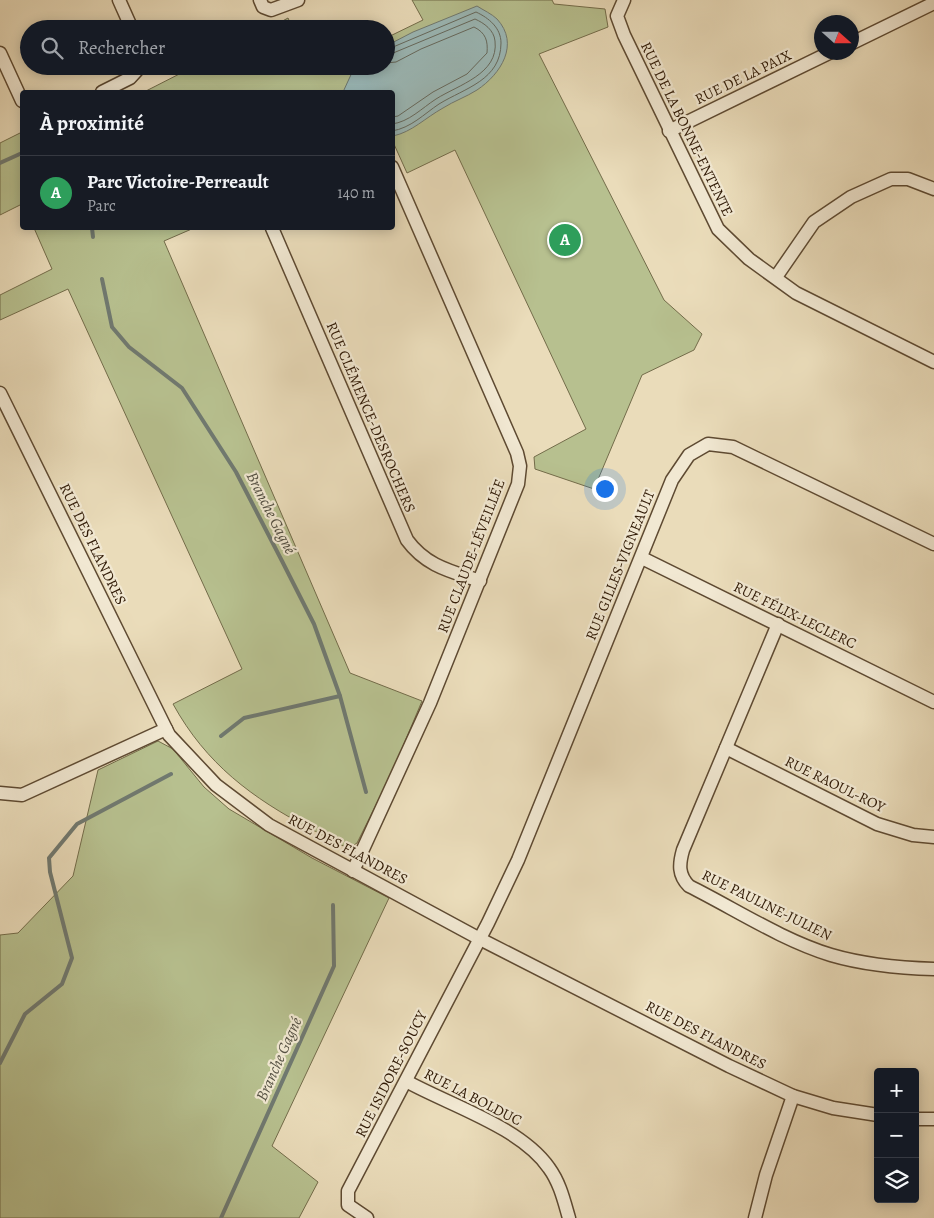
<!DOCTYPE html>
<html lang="fr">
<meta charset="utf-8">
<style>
:root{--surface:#171b24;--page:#20242c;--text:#f1f3f6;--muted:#9ea1a6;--line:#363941;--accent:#0f766e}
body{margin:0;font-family:Alegreya,serif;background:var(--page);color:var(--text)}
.controls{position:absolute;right:15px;bottom:15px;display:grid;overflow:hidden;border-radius:5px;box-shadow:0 2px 12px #0003}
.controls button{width:45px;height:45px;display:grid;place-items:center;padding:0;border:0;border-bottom:1px solid var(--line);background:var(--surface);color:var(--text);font:25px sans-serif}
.compass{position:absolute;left:814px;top:15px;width:45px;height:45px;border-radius:50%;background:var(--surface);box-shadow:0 2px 12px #0003;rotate:111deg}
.you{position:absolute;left:604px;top:488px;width:18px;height:18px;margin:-12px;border:4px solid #fff;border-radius:50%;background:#1a73e8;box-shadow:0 0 0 8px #1a73e833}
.badge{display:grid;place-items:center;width:32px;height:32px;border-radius:50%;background:var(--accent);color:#fff;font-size:16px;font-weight:700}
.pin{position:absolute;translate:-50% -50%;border:2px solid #fff;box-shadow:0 1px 5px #0006}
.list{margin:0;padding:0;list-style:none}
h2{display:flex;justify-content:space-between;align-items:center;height:65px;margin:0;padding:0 20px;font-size:21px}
h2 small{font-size:16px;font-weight:400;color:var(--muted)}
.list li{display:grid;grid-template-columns:32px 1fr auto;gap:15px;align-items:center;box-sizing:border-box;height:75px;padding:0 20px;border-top:1px solid var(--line)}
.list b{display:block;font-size:19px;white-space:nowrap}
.list p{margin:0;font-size:16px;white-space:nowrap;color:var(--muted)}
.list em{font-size:16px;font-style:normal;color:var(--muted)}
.icon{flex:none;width:28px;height:28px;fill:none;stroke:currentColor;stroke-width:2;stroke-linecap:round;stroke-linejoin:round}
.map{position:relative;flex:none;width:934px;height:1218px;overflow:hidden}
.search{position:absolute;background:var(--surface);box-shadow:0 2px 12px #0003;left:20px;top:20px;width:375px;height:55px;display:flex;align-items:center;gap:12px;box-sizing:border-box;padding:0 18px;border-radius:28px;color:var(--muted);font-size:19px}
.panel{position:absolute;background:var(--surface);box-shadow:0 2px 12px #0003;left:20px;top:90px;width:375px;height:140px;border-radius:5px}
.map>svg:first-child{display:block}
</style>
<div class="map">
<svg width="934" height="1218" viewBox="0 0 934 1218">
<rect width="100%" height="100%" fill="#eadcba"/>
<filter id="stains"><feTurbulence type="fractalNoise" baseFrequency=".004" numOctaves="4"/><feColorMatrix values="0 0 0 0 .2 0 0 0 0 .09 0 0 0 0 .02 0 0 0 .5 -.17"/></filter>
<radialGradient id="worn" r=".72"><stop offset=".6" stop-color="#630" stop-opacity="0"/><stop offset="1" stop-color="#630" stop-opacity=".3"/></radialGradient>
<!-- green -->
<g fill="#b7c08f" stroke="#736c4a">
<path d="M412,0h140l2,4 51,5 3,18 -69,27 125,246 38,34 -8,16 -52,25 -48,114 -59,-20 -1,-12 52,-28 -131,-279 -48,23 -14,-31 -1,-50h-248l51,-26h114l1,4 9,-4h67v-28l37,-18z"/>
<path d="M288,18l5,11h-25z"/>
<path d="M22,132v72l-22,11v-72z"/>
<path d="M34,228h160l-30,13 186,432 72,28 -32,76 -33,66 -8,5c-13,-4 -26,-13 -38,-19 -59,-31 -105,-65 -138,-125l69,-35 -174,-380 -68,31v-25l52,-26z"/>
<path d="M158,741l15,8 31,38 25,22 83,49 77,40 -117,248 46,36 -19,36h-299v-283l18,-2 55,-57 25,-106z"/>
</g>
<!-- water -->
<path fill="#9bb9b8" stroke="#707970" d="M477,6c6,4 15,8 20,13 23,25 4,55 -20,71 -11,7 -23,11 -34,18 -18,10 -31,24 -50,28l-1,-44h-49l12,-26h31v-20l27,-14z"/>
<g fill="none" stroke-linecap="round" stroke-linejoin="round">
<!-- shore -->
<g stroke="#65695e" stroke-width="1">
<path d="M386,50l90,-38c13,6 25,16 25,31 0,37 -36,45 -62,61 -15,10 -28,24 -47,27"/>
<path d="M386,56l89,-37c9,4 19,11 20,22 4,33 -37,44 -59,58 -14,9 -27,23 -44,25"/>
<path d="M386,63l10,-1 25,-13 53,-22c12,6 14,14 13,26l-20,21 -34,18 -35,24 -6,1"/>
</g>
<!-- stream -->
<g stroke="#707970" stroke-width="4">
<path d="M0,163l22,-10"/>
<path d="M92,228l1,9"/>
<path d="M102,279l10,48 17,20 53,41 54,84 46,89 32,63 26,72 26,96"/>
<path d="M221,736l23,-18 96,-22"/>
<path d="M0,1063l25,-49 37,-30 10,-26 -22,-86 -1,-14 28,-34 94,-50"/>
<path d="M221,1218l113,-252 -1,-61"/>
</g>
<defs>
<g id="street">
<path d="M119,0l13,29"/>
<path d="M260,0l3,7 8,3 27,-10"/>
<path d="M624,0l-7,16 7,19 94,194 31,30 47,34 138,69"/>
<path d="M852,43l82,-40"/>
<path d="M0,53l22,48"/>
<path d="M102,92l28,-14 11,-12"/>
<path d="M669,131l162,-79"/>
<path d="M272,228l135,312c19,26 43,31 73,41"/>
<path d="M776,277l38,-55 37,-25 40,-18h17l26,10"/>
<path d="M0,393l169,342 47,50 53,40 211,114 249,127 64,30 40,12 45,7"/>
<path d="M642,558l292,144"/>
<path d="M778,624l-95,226c-4,14 -5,25 6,36 46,23 93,54 142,69 34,10 68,13 103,14"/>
<path d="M726,748l151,76 36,11 21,2"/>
<path d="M0,793l22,2 144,-66"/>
<path d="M353,871l77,-168 88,-219 2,-18 -3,-13 -125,-286"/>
<path d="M406,1081c43,24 115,46 143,87 11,15 15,33 20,50"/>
<path d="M915,1119h19"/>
<path d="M367,1218l-19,-13v-14l140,-268 30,-63 154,-380 17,-25 19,-11 25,3 201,97"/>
<path d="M755,1218l11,-43 27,-79"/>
</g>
</defs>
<!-- street casing -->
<use href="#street" stroke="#5e4a32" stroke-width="15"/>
<!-- street -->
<use href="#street" stroke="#f1e8d2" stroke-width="12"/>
</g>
<g text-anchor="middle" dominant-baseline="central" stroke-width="4.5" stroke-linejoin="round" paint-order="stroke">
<!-- street labels -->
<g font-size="15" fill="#2f1905" stroke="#f1e8d2">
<text transform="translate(743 77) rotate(-26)">RUE DE LA PAIX</text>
<text transform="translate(687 129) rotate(64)">RUE DE LA BONNE-ENTENTE</text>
<text transform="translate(371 417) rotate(67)">RUE CLÉMENCE-DESROCHERS</text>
<text transform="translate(93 544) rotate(64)">RUE DES FLANDRES</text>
<text transform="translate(471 556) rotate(-69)">RUE CLAUDE-LÉVEILLÉE</text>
<text transform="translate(620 565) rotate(-68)">RUE GILLES-VIGNEAULT</text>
<text transform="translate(795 615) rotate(26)">RUE FÉLIX-LECLERC</text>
<text transform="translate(835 784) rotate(26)">RUE RAOUL-ROY</text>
<text transform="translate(348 849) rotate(28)">RUE DES FLANDRES</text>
<text transform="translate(767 905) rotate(26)">RUE PAULINE-JULIEN</text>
<text transform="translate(706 1035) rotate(27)">RUE DES FLANDRES</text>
<text transform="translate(391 1074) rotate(-63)">RUE ISIDORE-SOUCY</text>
<text transform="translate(473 1097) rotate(27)">RUE LA BOLDUC</text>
</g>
<!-- water labels -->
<g font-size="16" font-style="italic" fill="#555144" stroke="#f1e8d2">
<text transform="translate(271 513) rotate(63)">Branche Gagné</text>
<text transform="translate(279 1059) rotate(-66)">Branche Gagné</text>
</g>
</g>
<rect width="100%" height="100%" filter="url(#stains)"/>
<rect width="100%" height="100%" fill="url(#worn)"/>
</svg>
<div class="controls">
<button>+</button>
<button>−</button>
<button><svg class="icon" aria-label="layers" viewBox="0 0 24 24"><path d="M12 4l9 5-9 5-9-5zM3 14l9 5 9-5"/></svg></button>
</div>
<svg class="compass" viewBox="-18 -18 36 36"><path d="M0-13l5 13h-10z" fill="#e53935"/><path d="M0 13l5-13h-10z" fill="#9ea1a6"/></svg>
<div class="you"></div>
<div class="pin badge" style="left:565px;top:240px;background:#2e9e5b">A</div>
<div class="search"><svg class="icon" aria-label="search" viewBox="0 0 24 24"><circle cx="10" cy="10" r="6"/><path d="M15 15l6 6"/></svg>Rechercher</div>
<section class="panel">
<h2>À proximité<small></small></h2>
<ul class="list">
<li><span class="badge" style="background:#2e9e5b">A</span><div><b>Parc Victoire-Perreault</b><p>Parc</p></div><em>140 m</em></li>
</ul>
</section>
</div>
